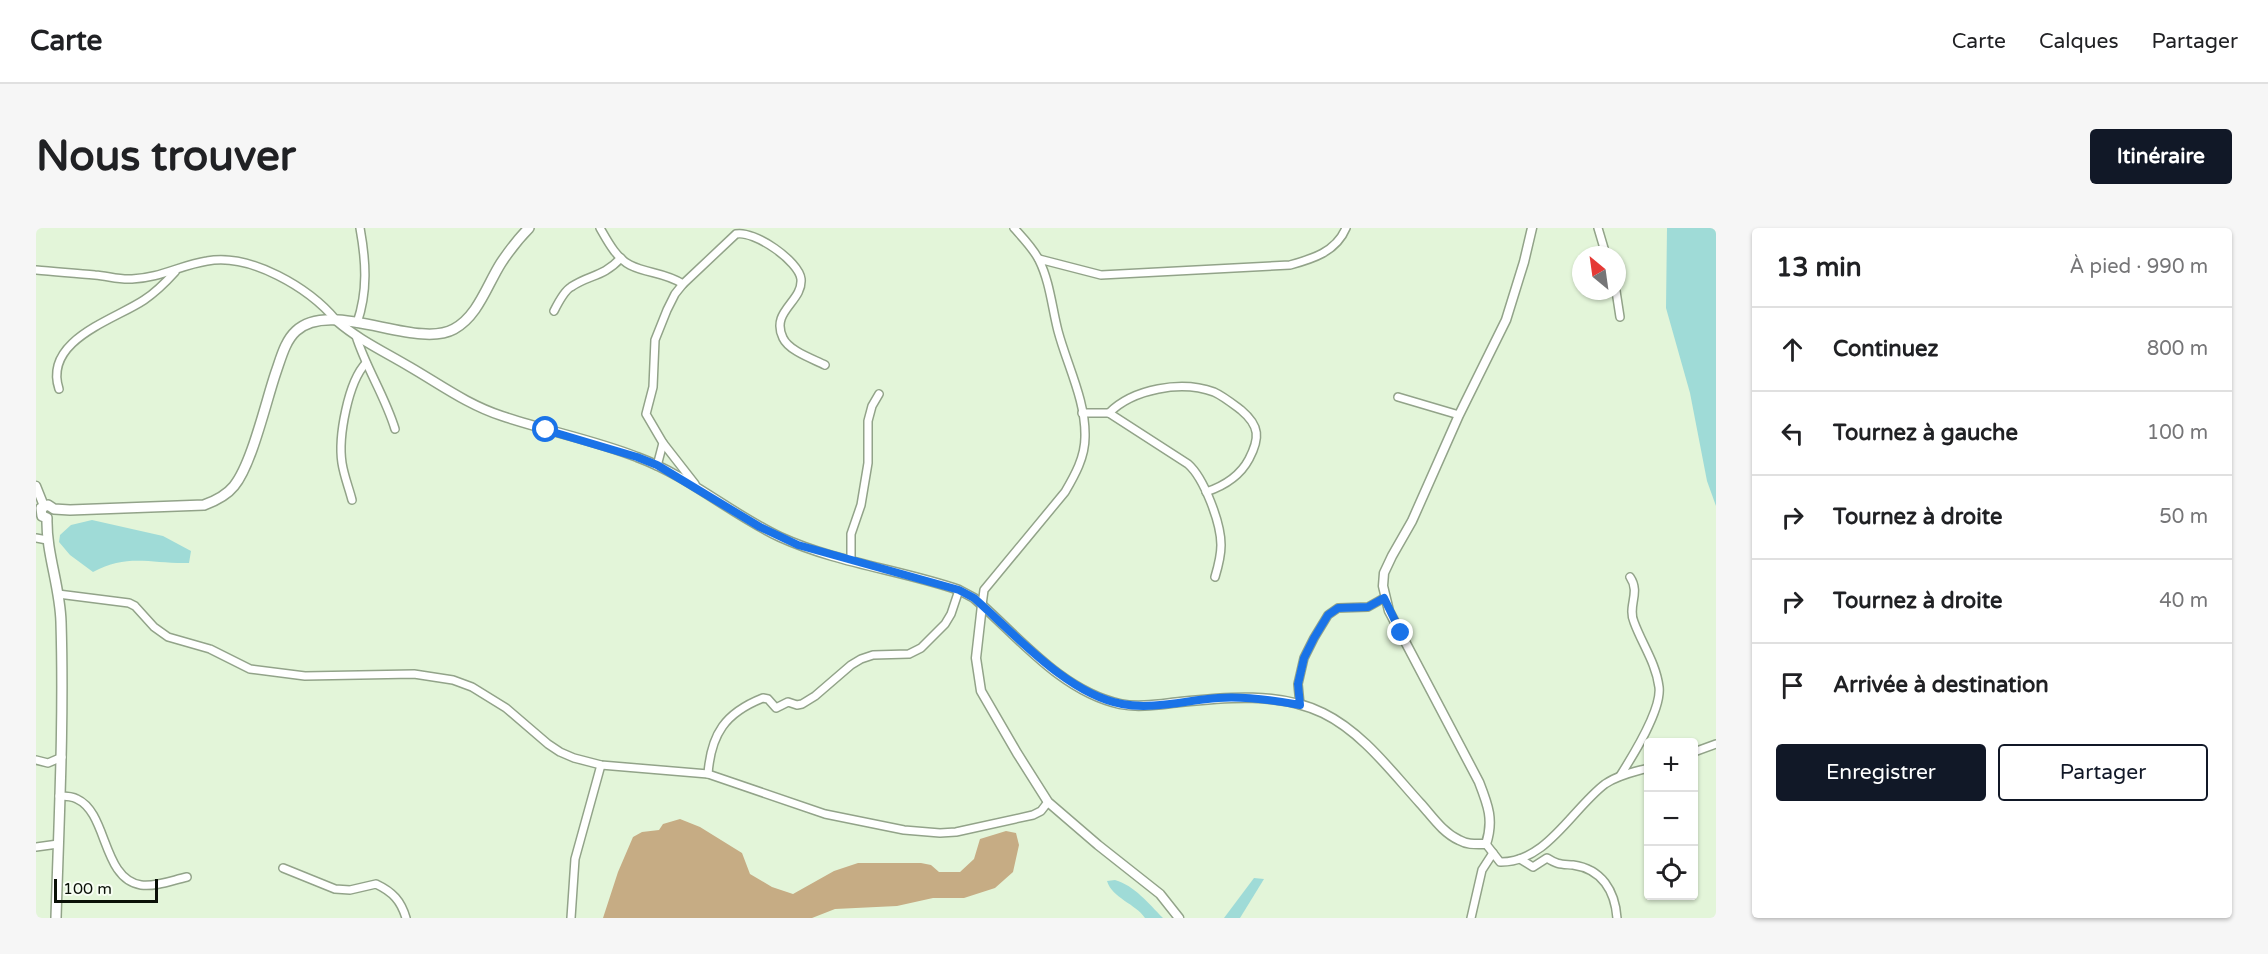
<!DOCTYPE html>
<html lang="fr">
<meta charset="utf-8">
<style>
:root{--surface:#fff;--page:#f6f6f6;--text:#202124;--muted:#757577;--line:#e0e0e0;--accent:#111827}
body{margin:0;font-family:"Varela Round",sans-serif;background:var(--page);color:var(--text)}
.controls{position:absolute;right:18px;bottom:18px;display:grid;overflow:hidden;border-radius:6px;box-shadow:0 2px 4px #0004}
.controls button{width:54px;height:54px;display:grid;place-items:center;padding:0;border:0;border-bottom:2px solid var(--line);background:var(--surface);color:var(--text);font:30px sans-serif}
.compass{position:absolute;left:1536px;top:18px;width:54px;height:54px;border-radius:50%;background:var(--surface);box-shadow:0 2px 4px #0004;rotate:331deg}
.scale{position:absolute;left:18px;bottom:15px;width:104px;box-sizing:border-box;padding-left:6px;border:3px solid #0a1007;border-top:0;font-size:16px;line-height:21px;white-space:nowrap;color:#0a1007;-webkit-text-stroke:4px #f7fef3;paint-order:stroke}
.stop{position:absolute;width:18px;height:18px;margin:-14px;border:4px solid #1a73e8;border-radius:50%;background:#fff}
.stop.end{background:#1a73e8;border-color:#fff;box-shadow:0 2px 6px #0008}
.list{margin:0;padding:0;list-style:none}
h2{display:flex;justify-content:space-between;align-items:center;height:78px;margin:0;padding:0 24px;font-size:26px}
h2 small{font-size:20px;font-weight:400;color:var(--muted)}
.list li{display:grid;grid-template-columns:39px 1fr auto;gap:18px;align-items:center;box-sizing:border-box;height:84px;padding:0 24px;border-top:2px solid var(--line)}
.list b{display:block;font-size:22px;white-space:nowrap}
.list em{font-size:20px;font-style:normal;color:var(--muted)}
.actions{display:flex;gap:12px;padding:18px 24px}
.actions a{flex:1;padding:14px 0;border:2px solid var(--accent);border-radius:6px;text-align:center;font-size:21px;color:var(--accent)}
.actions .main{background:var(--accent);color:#fff}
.icon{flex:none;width:33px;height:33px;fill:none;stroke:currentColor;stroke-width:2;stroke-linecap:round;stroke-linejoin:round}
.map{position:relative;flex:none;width:1680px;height:690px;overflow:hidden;border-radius:6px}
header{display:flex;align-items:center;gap:36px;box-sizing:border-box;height:84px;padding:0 30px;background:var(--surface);border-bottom:2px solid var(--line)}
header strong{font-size:28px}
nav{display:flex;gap:33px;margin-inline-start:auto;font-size:21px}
.intro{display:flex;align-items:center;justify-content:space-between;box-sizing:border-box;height:144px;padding:0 36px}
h1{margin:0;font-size:42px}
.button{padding:15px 27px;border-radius:6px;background:var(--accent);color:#fff;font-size:21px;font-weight:700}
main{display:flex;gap:36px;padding:0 36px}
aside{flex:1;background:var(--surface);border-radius:6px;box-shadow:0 2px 4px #0004}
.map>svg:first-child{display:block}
</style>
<header>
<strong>Carte</strong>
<nav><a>Carte</a><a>Calques</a><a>Partager</a></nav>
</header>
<div class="intro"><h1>Nous trouver</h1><a class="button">Itinéraire</a></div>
<main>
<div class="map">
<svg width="1680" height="690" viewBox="0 0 1680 690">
<rect width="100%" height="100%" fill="#e3f5d9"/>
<!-- forest -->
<path fill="#c6ac84" d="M644,591l20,8 42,26 8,21 22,13 21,7 41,-23 24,-8h63l10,2 8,7h21l14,-13 6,-20 26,-8 10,2 3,12 -6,27 -18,16 -31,10h-31l-36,8 -62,3 -23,9h-209l15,-46 15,-35 9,-5 17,-2 4,-6z"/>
<!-- water -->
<g fill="#9fdbd7">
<path d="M1631,0h49v278l-9,-25 -17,-88 -24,-85z"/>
<path d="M56,292l71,16 28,15 -2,12c-38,1 -61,-10 -96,9l-23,-17 -11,-13 1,-7 11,-10z"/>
<path d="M1218,650l10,1 -24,39h-16z"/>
<path d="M1079,652c20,6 33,23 48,38h-18c-9,-14 -33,-20 -38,-37z"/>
</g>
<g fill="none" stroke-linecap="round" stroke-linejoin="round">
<defs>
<g id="minor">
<path d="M564,0c7,12 16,30 30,37 18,9 34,7 53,19"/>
<path d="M1562,0l8,27"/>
<path d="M1003,31l62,16 189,-10c22,-6 46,-13 56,-37"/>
<path d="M0,42c20,2 40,3 59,5 13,1 24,5 37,4 28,-1 49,-14 75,-18 44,-8 102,27 129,59"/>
<path d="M1580,63l4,26"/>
<path d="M518,83c4,-8 10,-20 17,-24 19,-13 31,-9 50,-29"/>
<path d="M321,95c11,-32 9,-62 3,-95"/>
<path d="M320,108c10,32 29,60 39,93"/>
<path d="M23,161c-16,-49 55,-69 85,-89 12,-8 22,-18 31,-28"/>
<path d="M1362,169l61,18"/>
<path d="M1046,185h27l79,51c16,14 33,59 33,81 0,10 -3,22 -6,32"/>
<path d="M1073,185c24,-24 72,-33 105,-21 9,4 19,12 27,18 19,16 19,28 8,49 -9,17 -25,27 -43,33"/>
<path d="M627,215l32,41"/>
<path d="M621,238l6,-23 -17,-29 7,-27 2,-47 12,-30 8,-16 8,-10 53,-50c18,-4 63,27 65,45 2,23 -31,32 -18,59 6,13 30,21 42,27"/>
<path d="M316,272c-3,-12 -8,-24 -10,-37 -4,-26 6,-81 24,-100"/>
<path d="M0,310l11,2"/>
<path d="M815,333v-27l10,-29 7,-42v-42l4,-15 7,-12"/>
<path d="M22,366l71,9 6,3 19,21 14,10 42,12 40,20 55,7 109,-2 39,6 19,7 34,21 42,36 12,8 14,6 27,7 107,9 117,40 79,16 36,3 16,-1 77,-17 8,-4 7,-9"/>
<path d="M946,377l2,-15 81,-98c10,-17 20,-35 20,-55 1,-36 -18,-72 -27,-106 -6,-23 -8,-49 -19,-71 -6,-12 -16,-22 -25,-32"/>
<path d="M1264,477l-2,-21 6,-26 10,-20 14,-23 10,-7 30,-1 16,-9"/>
<path d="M1658,524l22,-8"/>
<path d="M0,532l12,3 14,-6"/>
<path d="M672,546c3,-40 17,-61 55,-76l5,1 8,9 12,-6 9,3 5,-1 13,-8 36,-31 10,-6 12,-4 36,-1 12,-6 24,-24 6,-10 8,-24"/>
<path d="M1584,548c12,-19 42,-66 39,-89 -3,-24 -17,-43 -25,-65 -7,-16 7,-29 -4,-45"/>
<path d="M23,568c6,0 13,0 18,3 31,14 25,80 64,86 15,2 32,-5 46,-8"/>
<path d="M1450,616l14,18c46,1 72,-53 105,-78 13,-9 29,-12 43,-16"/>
<path d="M0,619l22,-3"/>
<path d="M1484,631l13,8 14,-9c11,7 14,6 26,7 29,4 42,26 44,53"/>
<path d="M247,640l52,21 15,1 26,-6c17,8 25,17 30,34"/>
<path d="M535,690l4,-59 26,-94"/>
<path d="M1435,690l11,-48 11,-17"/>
</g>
<g id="major">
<path d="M301,93c22,19 48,31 73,46 31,18 58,38 92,49 45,15 92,24 135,41 52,19 94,57 143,80 57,26 121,33 179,53l15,8c44,38 87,93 146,106 19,4 41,0 60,-2 46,-5 100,-10 143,11 39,19 68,58 97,90 12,13 22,29 39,37 9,5 17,4 27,4 8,-24 2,-39 -7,-62l-90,-171 -6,-25 1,-13 8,-17 20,-35 47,-106 47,-95 18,-58 8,-34"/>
<path d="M0,258l8,20"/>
<path d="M946,377l-6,53 5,33 36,62 31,49 50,43 62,49 19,24"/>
</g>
<path id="highway" d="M20,690c3,-99 8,-198 5,-296 -1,-36 -15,-69 -14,-104l-5,-2 -1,-8 7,-3 6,4 16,1 134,-5c11,-4 22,-9 30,-19 18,-22 32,-85 42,-114 5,-14 9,-31 20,-41 35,-33 120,19 158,-2 24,-13 33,-44 47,-66 8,-12 18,-25 28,-35"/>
</defs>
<!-- minor casing -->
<use href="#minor" stroke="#92a389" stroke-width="10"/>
<!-- major casing -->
<use href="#major" stroke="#92a389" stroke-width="11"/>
<!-- highway casing -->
<use href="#highway" stroke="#92a389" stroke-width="12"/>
<!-- minor -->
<use href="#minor" stroke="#fff" stroke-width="7"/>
<!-- major -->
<use href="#major" stroke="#fff" stroke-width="8"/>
<!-- highway -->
<use href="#highway" stroke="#fff" stroke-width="9"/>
</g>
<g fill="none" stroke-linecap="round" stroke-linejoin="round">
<!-- route -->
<path stroke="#1a73e8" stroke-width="8" d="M510,202l91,27 20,8 103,62 38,18 161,45 15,8c41,36 93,96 148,106 31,6 65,-4 96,-6 28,-2 55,2 82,7l-2,-21 6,-26 10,-20 14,-23 10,-7 30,-1 16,-9 17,35"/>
</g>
</svg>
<div class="controls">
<button>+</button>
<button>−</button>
<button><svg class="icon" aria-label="locate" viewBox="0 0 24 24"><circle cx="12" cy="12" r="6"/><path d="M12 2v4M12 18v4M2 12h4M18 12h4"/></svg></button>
</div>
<svg class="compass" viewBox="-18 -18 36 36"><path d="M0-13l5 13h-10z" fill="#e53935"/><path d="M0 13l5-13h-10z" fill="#757577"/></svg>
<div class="scale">100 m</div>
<div class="stop" style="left:510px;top:202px"></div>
<div class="stop end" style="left:1365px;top:405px"></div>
</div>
<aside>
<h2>13 min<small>À pied · 990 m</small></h2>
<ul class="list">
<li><svg class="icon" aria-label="ahead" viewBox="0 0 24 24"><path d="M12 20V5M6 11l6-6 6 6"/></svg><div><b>Continuez</b></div><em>800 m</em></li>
<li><svg class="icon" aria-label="left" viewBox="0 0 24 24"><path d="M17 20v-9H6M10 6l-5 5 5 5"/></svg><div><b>Tournez à gauche</b></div><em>100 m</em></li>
<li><svg class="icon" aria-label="right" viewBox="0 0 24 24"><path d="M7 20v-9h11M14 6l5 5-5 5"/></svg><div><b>Tournez à droite</b></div><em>50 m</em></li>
<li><svg class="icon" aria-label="right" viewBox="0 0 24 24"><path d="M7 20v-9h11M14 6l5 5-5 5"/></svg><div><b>Tournez à droite</b></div><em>40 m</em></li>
<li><svg class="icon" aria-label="arrive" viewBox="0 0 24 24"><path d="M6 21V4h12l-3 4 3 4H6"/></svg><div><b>Arrivée à destination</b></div></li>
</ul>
<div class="actions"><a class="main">Enregistrer</a><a>Partager</a></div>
</aside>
</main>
